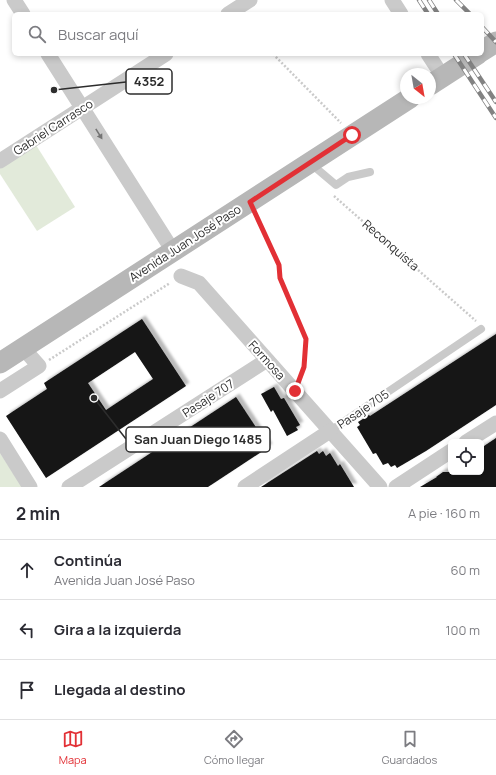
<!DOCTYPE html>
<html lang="es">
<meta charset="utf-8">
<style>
:root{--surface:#fff;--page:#f7f7f7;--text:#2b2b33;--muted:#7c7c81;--line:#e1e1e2;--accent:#e23035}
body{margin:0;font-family:Manrope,sans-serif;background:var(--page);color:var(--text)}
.controls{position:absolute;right:12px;bottom:12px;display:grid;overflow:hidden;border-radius:6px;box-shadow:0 2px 6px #0003}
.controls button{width:36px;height:36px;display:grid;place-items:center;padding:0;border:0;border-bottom:1px solid var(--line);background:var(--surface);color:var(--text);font:20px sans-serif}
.compass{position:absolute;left:400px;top:68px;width:36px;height:36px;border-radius:50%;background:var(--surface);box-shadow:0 2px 6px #0003;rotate:149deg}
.stop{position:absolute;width:12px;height:12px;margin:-9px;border:3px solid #e23035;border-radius:50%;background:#fff}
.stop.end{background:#e23035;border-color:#fff;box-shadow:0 1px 4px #0008}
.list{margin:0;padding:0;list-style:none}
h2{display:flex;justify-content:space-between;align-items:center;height:52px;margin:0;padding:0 16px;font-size:17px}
h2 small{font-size:13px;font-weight:400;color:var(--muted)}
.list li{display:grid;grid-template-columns:26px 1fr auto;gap:12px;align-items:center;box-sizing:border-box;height:60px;padding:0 16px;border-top:1px solid var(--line)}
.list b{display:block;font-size:15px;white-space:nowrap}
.list p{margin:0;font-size:13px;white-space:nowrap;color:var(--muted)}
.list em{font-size:13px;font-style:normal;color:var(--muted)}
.icon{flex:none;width:22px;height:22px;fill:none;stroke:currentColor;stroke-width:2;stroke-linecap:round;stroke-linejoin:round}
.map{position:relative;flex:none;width:496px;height:487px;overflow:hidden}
.search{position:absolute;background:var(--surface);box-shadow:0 2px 6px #0003;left:12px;right:12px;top:12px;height:44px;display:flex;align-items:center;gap:10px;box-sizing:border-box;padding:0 14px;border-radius:6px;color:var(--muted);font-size:15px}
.sheet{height:232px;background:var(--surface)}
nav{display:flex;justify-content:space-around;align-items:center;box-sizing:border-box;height:56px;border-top:1px solid var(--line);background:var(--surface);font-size:11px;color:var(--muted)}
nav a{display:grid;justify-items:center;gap:2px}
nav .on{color:var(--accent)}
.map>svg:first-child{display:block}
</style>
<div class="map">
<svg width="496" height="487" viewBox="0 0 496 487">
<defs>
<filter id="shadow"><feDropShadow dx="3.5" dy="-3.5" stdDeviation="1" flood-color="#0004"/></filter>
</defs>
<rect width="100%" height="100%" fill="#fff"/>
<!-- green -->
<g fill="#e2eada">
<path d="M36,145l39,62 -38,24 -37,-57v-6z"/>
<path d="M0,453l22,34h-22z"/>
</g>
<!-- building -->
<g fill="#141414" fill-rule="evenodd" filter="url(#shadow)">
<path d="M142,319l44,67 -140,92 -40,-62 41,-27 -3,-6zM135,352l18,27 -47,31 -18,-27z"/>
<path d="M496,334v71l-70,46 -29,17 -2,-3 -4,2 -3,-4 -5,2 -7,-12 -3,1 -16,-27 3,-2 -2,-3 11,-7 1,1z"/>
<path d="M274,387l7,12 3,-1 16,27 -4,2 2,3 -11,6 -14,-26 -2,2 -10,-18z"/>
<path d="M236,397l33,50 -61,40h-109z"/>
<path d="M496,438v49h-76l17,-10h-1l7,-5h38v-24z"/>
<path d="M317,451l2,3 4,-3 3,5 4,-3 8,13 2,-2 14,23h-93z"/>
</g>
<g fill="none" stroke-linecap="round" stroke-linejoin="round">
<!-- path -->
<g stroke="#cacaca" stroke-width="2.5" stroke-dasharray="2 2" stroke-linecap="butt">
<path d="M273,54l68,69"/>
<path d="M334,196l142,125"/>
<path d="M256,217l23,48 1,13 26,61 -2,28 -4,10"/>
<path d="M49,360l121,-77"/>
</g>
<!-- lane -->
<g stroke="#cacaca" stroke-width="8">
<path d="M310,163l26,22 12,-8 22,-5"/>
<path d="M330,431l151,-102"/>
</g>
<!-- street -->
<g stroke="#cacaca" stroke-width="15">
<path d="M14,0l9,14"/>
<path d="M392,0l9,14"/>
<path d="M228,14l22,-14"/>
<path d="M48,54l125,197"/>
<path d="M428,54l15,23"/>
<path d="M0,161l166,-107"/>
<path d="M181,276l18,7 181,204"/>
<path d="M0,391l39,-25 -16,-18"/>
<path d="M0,439l30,48"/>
<path d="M466,442l30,-19"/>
<path d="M69,487l198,-127"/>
<path d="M245,487l85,-56"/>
<path d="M396,487l55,-36"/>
</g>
<!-- secondary -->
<g stroke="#b7b7b7" stroke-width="21">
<path d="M482,51l14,-9"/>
<path d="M430,85l48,-31"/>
<path d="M0,363l410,-265"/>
</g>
<defs>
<g id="rail">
<path d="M419,0l9,14"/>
<path d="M429,0l9,14"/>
<path d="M456,0l14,14"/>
<path d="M482,27l14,15"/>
<path d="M454,54l42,64"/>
<path d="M464,54l32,48"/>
</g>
</defs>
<!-- rail casing -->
<use href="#rail" stroke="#828282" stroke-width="4.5"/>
<!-- rail -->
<use href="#rail" stroke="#fff" stroke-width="3" stroke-dasharray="9" stroke-linecap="butt"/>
</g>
<!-- one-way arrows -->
<defs><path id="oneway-solid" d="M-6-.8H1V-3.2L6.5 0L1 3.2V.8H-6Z"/></defs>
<use fill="#747474" href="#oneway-solid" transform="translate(99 134) rotate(58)"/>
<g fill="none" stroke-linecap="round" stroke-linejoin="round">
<!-- route -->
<path stroke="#e23035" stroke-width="5" d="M295,391l9,-24 2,-28 -26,-61 -1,-13 -29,-63 102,-67"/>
</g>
<g text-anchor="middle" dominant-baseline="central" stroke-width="4" stroke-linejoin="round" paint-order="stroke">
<!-- street labels -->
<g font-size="12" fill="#2d2d2d" stroke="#fff">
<text transform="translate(53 127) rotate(-33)">Gabriel Carrasco</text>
<text transform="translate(185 243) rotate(-33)">Avenida Juan José Paso</text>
<text transform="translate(391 245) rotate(41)">Reconquista</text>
<text transform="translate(267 360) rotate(48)">Formosa</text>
<text transform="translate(208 398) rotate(-33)">Pasaje 707</text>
<text transform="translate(363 409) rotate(-34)">Pasaje 705</text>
</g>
</g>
<!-- callouts -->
<path fill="none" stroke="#2d2d2d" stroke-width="1.5" d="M54 90L126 82M94 398L126 439"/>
<g fill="#2d2d2d" stroke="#fff" stroke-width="1.5">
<circle cx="54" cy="90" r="4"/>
<circle cx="94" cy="398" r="4"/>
</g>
<g fill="#fff" stroke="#2d2d2d" stroke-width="1.5">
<rect x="126" y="69" width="46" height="25" rx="4"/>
<rect x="126" y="427" width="144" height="25" rx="4"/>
</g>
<g font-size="13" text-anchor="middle" font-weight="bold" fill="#2d2d2d">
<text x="149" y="86">4352</text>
<text x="198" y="444">San Juan Diego 1485</text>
</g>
</svg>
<div class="controls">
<button><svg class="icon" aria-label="locate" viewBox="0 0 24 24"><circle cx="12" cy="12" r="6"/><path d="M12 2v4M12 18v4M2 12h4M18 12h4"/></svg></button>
</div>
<svg class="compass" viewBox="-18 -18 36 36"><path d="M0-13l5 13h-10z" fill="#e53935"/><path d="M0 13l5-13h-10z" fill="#7c7c81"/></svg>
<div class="stop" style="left:352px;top:135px"></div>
<div class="stop end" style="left:295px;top:391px"></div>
<div class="search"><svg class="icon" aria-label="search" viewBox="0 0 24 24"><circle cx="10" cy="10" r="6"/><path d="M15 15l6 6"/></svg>Buscar aquí</div>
</div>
<section class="sheet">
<h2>2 min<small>A pie · 160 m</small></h2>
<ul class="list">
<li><svg class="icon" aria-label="ahead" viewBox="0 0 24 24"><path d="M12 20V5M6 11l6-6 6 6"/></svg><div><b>Continúa</b><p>Avenida Juan José Paso</p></div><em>60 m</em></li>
<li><svg class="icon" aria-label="left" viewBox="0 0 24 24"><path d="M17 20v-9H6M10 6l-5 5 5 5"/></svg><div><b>Gira a la izquierda</b></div><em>100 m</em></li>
<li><svg class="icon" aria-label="arrive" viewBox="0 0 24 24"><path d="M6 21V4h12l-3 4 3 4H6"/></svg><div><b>Llegada al destino</b></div></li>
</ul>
</section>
<nav>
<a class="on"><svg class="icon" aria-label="map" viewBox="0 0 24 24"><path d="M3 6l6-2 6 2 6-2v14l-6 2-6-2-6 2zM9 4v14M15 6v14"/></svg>Mapa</a>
<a><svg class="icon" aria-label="directions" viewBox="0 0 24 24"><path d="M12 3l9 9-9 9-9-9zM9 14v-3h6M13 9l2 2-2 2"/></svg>Cómo llegar</a>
<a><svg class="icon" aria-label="saved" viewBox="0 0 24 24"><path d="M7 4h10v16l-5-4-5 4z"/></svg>Guardados</a>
</nav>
